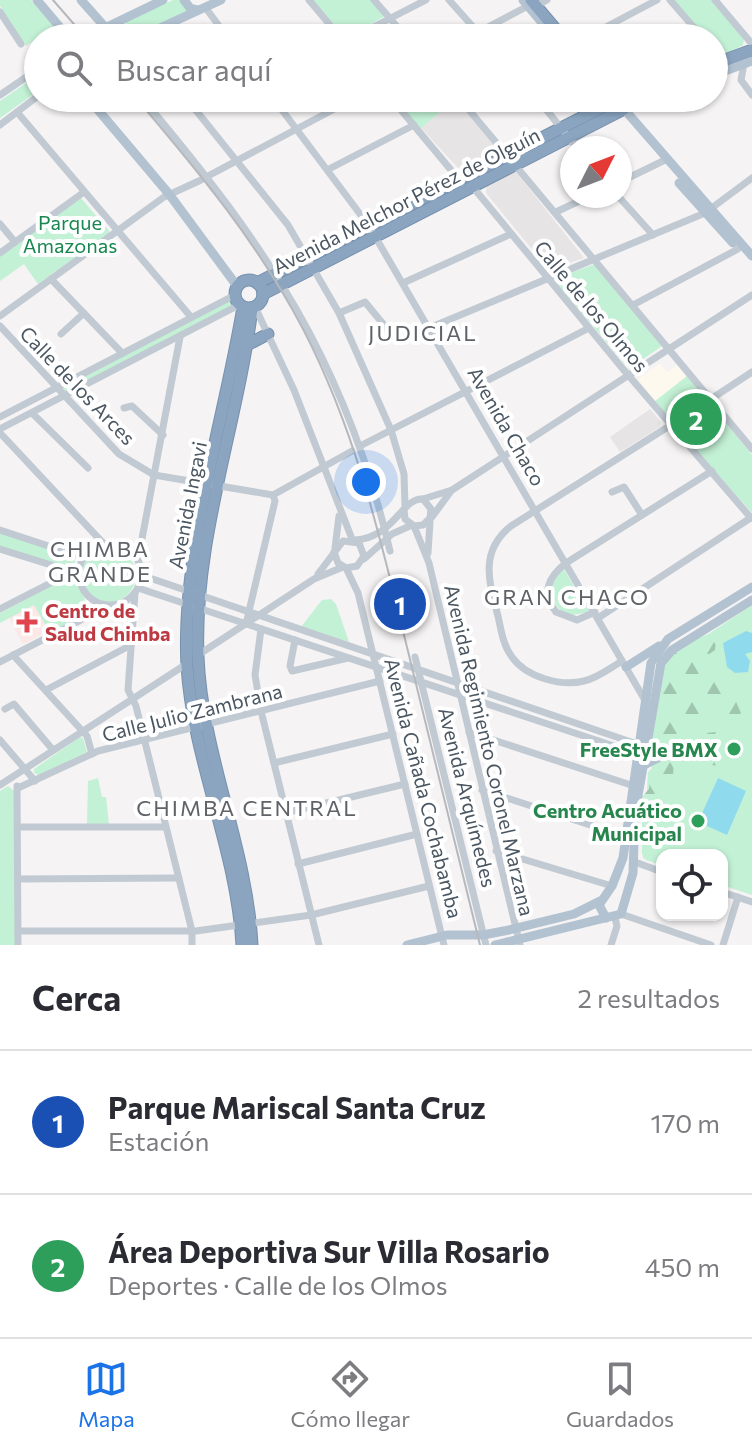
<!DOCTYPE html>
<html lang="es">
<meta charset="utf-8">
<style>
:root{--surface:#fff;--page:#f7f7f7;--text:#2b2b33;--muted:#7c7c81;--line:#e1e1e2;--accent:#1a73e8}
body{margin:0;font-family:Commissioner,sans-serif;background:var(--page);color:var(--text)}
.controls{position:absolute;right:24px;bottom:24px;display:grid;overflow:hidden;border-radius:16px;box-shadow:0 2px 6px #0004}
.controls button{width:72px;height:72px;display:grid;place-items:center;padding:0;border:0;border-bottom:2px solid var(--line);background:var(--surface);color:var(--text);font:40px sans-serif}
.compass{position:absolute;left:560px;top:136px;width:72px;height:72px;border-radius:50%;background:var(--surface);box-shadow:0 2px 6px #0004;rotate:48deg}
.you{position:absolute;left:366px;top:482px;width:28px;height:28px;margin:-20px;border:6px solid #fff;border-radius:50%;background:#1a73e8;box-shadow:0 0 0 12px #1a73e833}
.badge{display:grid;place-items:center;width:52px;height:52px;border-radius:50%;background:var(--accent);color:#fff;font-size:26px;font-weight:700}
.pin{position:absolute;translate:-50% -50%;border:4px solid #fff;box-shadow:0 2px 8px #0006}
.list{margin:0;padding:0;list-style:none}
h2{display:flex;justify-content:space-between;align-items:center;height:104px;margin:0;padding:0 32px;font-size:34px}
h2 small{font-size:26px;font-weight:400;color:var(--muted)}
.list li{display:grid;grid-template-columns:52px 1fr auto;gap:24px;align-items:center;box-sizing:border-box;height:144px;padding:0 32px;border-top:2px solid var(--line)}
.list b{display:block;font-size:30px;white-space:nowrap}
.list p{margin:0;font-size:26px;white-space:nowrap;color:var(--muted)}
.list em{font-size:26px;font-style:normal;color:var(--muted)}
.icon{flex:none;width:44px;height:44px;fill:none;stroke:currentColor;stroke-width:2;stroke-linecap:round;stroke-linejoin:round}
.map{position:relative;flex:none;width:752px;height:945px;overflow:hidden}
.search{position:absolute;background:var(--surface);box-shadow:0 2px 6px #0004;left:24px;right:24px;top:24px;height:88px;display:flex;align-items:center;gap:20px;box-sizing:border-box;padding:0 28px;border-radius:44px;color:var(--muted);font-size:30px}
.sheet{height:392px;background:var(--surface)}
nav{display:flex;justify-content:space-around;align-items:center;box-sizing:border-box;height:112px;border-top:2px solid var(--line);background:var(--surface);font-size:22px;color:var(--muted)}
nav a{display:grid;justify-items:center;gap:4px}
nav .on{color:var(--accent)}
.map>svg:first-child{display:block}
</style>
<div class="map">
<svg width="752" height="945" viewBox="0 0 752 945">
<defs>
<pattern id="forest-firs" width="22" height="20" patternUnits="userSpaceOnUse" patternTransform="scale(2)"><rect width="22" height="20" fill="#c3f1d5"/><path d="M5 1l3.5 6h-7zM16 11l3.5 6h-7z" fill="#a0c6b0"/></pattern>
</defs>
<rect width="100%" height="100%" fill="#f5f3f3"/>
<!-- commercial -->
<path fill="#fdf9ef" d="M660,363l7,9 10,-7 9,12 -31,24 -17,-22z"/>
<!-- education -->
<g fill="#e6e4e5">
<path d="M455,99l41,47 -1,7 -35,17 -39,-42z"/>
<path d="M511,172l6,1 67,85 -35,12 -63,-77 1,-8z"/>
<path d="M650,409l11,13 -1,5 -40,25 -10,-15z"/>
</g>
<!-- medical -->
<path fill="#fce8e6" d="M34,605l15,26 -26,13 -14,-26z"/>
<!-- green -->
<g fill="#c3f1d5">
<path d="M0,0h31l23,26 -28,20 -26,-40z"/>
<path d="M173,0h7l7,11 -49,22 -14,-11z"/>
<path d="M313,0h58l14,16 -39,22z"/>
<path d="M674,0h38l32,39 -1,6 -17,9 -8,-2 -4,-14h-9z"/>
<path d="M38,75v16l-38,27v-17z"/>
<path d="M393,98h63l-36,31z"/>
<path d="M81,198l29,34 -72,52 -14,-20 -24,17v-25z"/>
<path d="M595,264l67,82 -33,23 -72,-85 2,-7z"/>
<path d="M231,300l1,7 -166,85 -3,-4z"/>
<path d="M687,376l65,79v58l-98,-111z"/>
<path d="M0,532l74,26 1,5 -5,5 -70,-22z"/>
<circle cx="109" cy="575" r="27"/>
<path d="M564,569l25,43 -22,4c-18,-14 -23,-31 -3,-47z"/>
<path d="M63,580c13,1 23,14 23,27l-7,10 -29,16 -16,-28 -34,18v-10z"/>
<path d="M331,599l5,5 13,38 -48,-15 21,-27z"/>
<path d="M752,605v290l-30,-10v-30h-60v10l-19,-7 5,-86 17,-14 -13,-19 24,-83z"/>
<path d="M80,737l3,1 4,14 -48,23 -5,-2v-4z"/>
<path d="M98,778l4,19h4l3,28h-22l1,-44z"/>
<path d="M8,786l7,6 1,153h-16v-154z"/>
</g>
<!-- forest -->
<path fill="url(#forest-firs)" d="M709,634l7,6 -1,10 -10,7 7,7 9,-1 1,6 18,17 -3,18 4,9 -7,5 -18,-6 -16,9v6l6,6 10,-1 -5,13 17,16h11l4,-9h9l-4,26 -24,-12 -29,-2 -9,-5 -12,1 -2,32 -12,9 -3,51 5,13 -16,-5 -4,-6v-57l7,-8 3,-26 17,-7 5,-14 -22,-1 9,-75 20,-21z"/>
<!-- water -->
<g fill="#90daee">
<path d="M746,631l6,2v19l-7,2 5,7 -2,11 -13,1 -8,-6 -4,-24z"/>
<path d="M718,778l28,13 -19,44 -29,-13z"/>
</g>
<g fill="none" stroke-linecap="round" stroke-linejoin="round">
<defs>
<g id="highway">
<path d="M531,0l32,38"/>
<path d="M714,64l38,-14"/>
<circle cx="249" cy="294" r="14"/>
<path d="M257,283l363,-185"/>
<path d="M263,294l361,-185 -9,-11"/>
<path d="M252,308c-14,116 -59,232 -54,349 4,98 49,190 54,288"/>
<path d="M247,345l21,-11"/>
<path d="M242,945c-5,-95 -49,-184 -55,-279 -6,-113 37,-245 56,-359"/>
</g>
</defs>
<!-- highway casing -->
<use href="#highway" stroke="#7690ad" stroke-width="13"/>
<!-- minor -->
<g stroke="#c1cad2" stroke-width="7">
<path d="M309,0l32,38"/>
<path d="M374,0l33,38"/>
<path d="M449,0l34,38"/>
<path d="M670,0l33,38"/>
<path d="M715,0l37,44"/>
<path d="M536,6l11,-6"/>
<path d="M205,7l23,31"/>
<path d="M0,12l21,32"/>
<path d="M116,22l19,16"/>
<path d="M352,38l74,-38"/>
<path d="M467,38l61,-32"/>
<path d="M585,38l72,-38"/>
<path d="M714,51l9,10"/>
<path d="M744,64l-3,16 11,15"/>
<path d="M0,95l38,-26"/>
<path d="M142,98c124,147 203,262 248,453"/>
<path d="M186,98l102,127 51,88 52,117 13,44 1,32"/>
<path d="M273,98l96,128 277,476"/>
<path d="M391,98l70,84"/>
<path d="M459,98l293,351"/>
<path d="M537,98l40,50"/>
<path d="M17,112l174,205"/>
<path d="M0,125l38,-29"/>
<path d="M329,169l85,-44"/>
<path d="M208,176l147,-78"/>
<path d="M620,182l47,-23"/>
<path d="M472,186l151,183 128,149"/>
<path d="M618,196l35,39"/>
<path d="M556,212l34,-16"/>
<path d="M0,224l15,18"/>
<path d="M0,253l84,-61"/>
<path d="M51,279l71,74"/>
<path d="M403,283l108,-49"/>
<path d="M633,305l105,-56"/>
<path d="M255,307l39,83 58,149"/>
<path d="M339,313l26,-11 24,29"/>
<path d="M0,316l164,-119 37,-17"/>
<path d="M0,326l119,128 35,21 119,20"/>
<path d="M429,328l276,-115 47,-35"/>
<path d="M61,334l23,-21"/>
<path d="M711,399l41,-27"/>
<path d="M124,408l8,-2 31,29"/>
<path d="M32,413l56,55"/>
<path d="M0,417l235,-122"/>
<path d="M0,429l239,-124"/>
<path d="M0,433l104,111"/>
<path d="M360,446l229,-118"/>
<path d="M612,492l12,-5 18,28"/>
<path d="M273,495l79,-44"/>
<path d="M423,499l29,-9 300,-195"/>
<path d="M432,517l19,-26"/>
<path d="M414,526l15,37 91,382"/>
<path d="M0,530l85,28"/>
<path d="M355,540c39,-2 47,-43 68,-41l8,10 -1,9 -7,7 -9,1 -9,-7 -1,-9"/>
<circle cx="110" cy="574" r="31"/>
<path d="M335,548l4,-32"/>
<path d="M0,549l80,25"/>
<path d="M428,553l2,-31"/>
<path d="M133,554l8,-10 39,-207"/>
<path d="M364,559l28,-25 20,-9"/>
<path d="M346,568l12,25 86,352"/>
<path d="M318,574l25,-33 16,2 5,13 -7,10 -11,2 -8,-5 -4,-11"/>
<path d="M141,575l496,169"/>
<path d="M138,588l497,165"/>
<path d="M135,593l-7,97 8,16 56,225v14"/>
<path d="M0,609l70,-36"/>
<path d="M595,612l-18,8 -21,-8c-15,-19 -8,-35 10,-49l146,-92"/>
<path d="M598,618l154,-101"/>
<path d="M246,624l29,-123 -2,-6"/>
<path d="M261,629l-6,46 6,36 58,234"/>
<path d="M295,640l-5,26 2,5 56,-13"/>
<path d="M13,655l74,81 5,18"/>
<path d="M198,655l116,-76 29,-12"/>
<path d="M415,657l71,288"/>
<path d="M622,661c-12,7 -24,17 -38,20 -23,6 -58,-4 -72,-24 -9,-12 -11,-27 -14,-41 -9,-33 -19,-65 13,-90l160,-101"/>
<path d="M0,662l108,-56"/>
<path d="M46,690l85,-45"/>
<path d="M5,709l9,-5 39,46"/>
<path d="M469,732l162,53"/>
<path d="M0,740l35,41"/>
<path d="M274,763l119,-29"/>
<path d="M0,785l188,-122"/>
<path d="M17,786l1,159"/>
<path d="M18,788l80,-37 282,-70"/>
<path d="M482,790l142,46"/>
<path d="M285,813l120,-29"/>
<path d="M18,827h146"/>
<path d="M496,851l116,35"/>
<path d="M635,862l27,10"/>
<path d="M298,864l119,-30"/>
<path d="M19,879l159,-1"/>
<path d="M722,892l30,10"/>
<path d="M621,914l90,31"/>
<path d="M18,931h178l115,-16 118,-29"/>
<path d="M611,945l6,-19 -2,-8"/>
<path d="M723,945l15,-48"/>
</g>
<!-- major -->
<g stroke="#b3c2d1" stroke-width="9">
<path d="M37,0l32,38"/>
<path d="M81,0l24,27"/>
<path d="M184,0l6,8 8,2"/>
<path d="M523,0l32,38"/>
<path d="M84,38l79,-38"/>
<path d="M138,38l83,-38"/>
<path d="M714,75l38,-14"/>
<path d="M88,98l81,96 68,92"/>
<path d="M653,98l-29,11 128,147"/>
<path d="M679,183l54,60"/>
<path d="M626,667l33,-21"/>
<path d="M642,766l16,-8 -2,-7 -13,-5"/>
<path d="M606,918l-7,-13 13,-19 11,-28 28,-195 17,-24 84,-52"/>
<path d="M407,945l40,-10h36l26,-5 65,-16 26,-13"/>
<path d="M495,945l126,-31 12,-41 2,-60 26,-150 11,-13 80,-50"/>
</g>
<!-- highway -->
<use href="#highway" stroke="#8ba5c1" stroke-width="11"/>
<!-- tram -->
<g stroke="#b5b8bd" stroke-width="2">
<path d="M53,0l33,38"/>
<path d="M136,98c62,73 122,145 167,231 51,98 76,203 102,310 25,102 50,204 75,306"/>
</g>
</g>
<!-- markers -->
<path fill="#e0444e" stroke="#fff" stroke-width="3" d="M23 610h8v8h8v8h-8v8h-8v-8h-8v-8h8z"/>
<g fill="#2e9e5b" stroke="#fff" stroke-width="3">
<circle cx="734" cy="749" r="8"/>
<circle cx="698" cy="821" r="8"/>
</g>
<g text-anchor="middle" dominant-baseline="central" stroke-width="8" stroke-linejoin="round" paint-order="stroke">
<!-- street labels -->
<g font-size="20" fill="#4a5661" stroke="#fff">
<text transform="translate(406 200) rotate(-27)">Avenida Melchor Pérez de Olguín</text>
<text transform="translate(592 306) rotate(50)">Calle de los Olmos</text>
<text transform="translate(78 385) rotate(46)">Calle de los Arces</text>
<text transform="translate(507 426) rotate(60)">Avenida Chaco</text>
<text transform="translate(187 505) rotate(-79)">Avenida Ingavi</text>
<text transform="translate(192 712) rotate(-14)">Calle Julio Zambrana</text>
<text transform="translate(490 750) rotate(77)">Avenida Regimiento Coronel Marzana</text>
<text transform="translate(424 788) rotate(76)">Avenida Cañada Cochabamba</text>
<text transform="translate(468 797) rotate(76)">Avenida Arquímedes</text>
</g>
<!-- park labels -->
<g font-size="20" fill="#17864f" stroke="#fff">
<text x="70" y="222">Parque<tspan x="70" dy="23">Amazonas</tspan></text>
</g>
<!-- health labels -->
<g font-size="20" font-weight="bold" fill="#be3a42" stroke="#fff" text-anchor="start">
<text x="45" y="610">Centro de<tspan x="45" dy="23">Salud Chimba</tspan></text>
</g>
<!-- leisure labels -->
<g font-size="20" font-weight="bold" fill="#27864d" stroke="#fff" text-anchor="end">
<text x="718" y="749">FreeStyle BMX</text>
<text x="682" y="810">Centro Acuático<tspan x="682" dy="23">Municipal</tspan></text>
</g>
<!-- neighbourhood labels -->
<g font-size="22" letter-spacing="2" fill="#5f6368" stroke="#fff">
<text x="423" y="332">JUDICIAL</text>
<text x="100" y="548">CHIMBA<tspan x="100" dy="25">GRANDE</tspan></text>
<text x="567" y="596">GRAN CHACO</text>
<text x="247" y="807">CHIMBA CENTRAL</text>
</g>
</g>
</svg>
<div class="controls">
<button><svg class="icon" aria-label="locate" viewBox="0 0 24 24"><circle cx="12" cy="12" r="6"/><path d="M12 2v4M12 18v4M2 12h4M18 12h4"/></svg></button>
</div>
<svg class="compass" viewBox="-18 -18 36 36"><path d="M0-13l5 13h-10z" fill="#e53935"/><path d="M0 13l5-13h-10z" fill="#7c7c81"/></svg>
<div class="you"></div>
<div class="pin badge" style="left:400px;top:604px;background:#1a4fb4">1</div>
<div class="pin badge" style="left:696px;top:419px;background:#2e9e5b">2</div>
<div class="search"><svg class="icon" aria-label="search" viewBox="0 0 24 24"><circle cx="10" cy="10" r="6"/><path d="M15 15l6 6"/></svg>Buscar aquí</div>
</div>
<section class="sheet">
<h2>Cerca<small>2 resultados</small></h2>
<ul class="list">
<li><span class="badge" style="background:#1a4fb4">1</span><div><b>Parque Mariscal Santa Cruz</b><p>Estación</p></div><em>170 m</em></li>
<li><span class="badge" style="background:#2e9e5b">2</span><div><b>Área Deportiva Sur Villa Rosario</b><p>Deportes · Calle de los Olmos</p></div><em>450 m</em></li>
</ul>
</section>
<nav>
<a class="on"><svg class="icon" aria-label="map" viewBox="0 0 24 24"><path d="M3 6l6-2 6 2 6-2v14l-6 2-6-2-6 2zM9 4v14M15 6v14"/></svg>Mapa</a>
<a><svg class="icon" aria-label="directions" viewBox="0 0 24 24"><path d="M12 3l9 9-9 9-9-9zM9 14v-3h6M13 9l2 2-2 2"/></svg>Cómo llegar</a>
<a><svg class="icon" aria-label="saved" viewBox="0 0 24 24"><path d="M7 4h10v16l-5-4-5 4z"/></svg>Guardados</a>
</nav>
